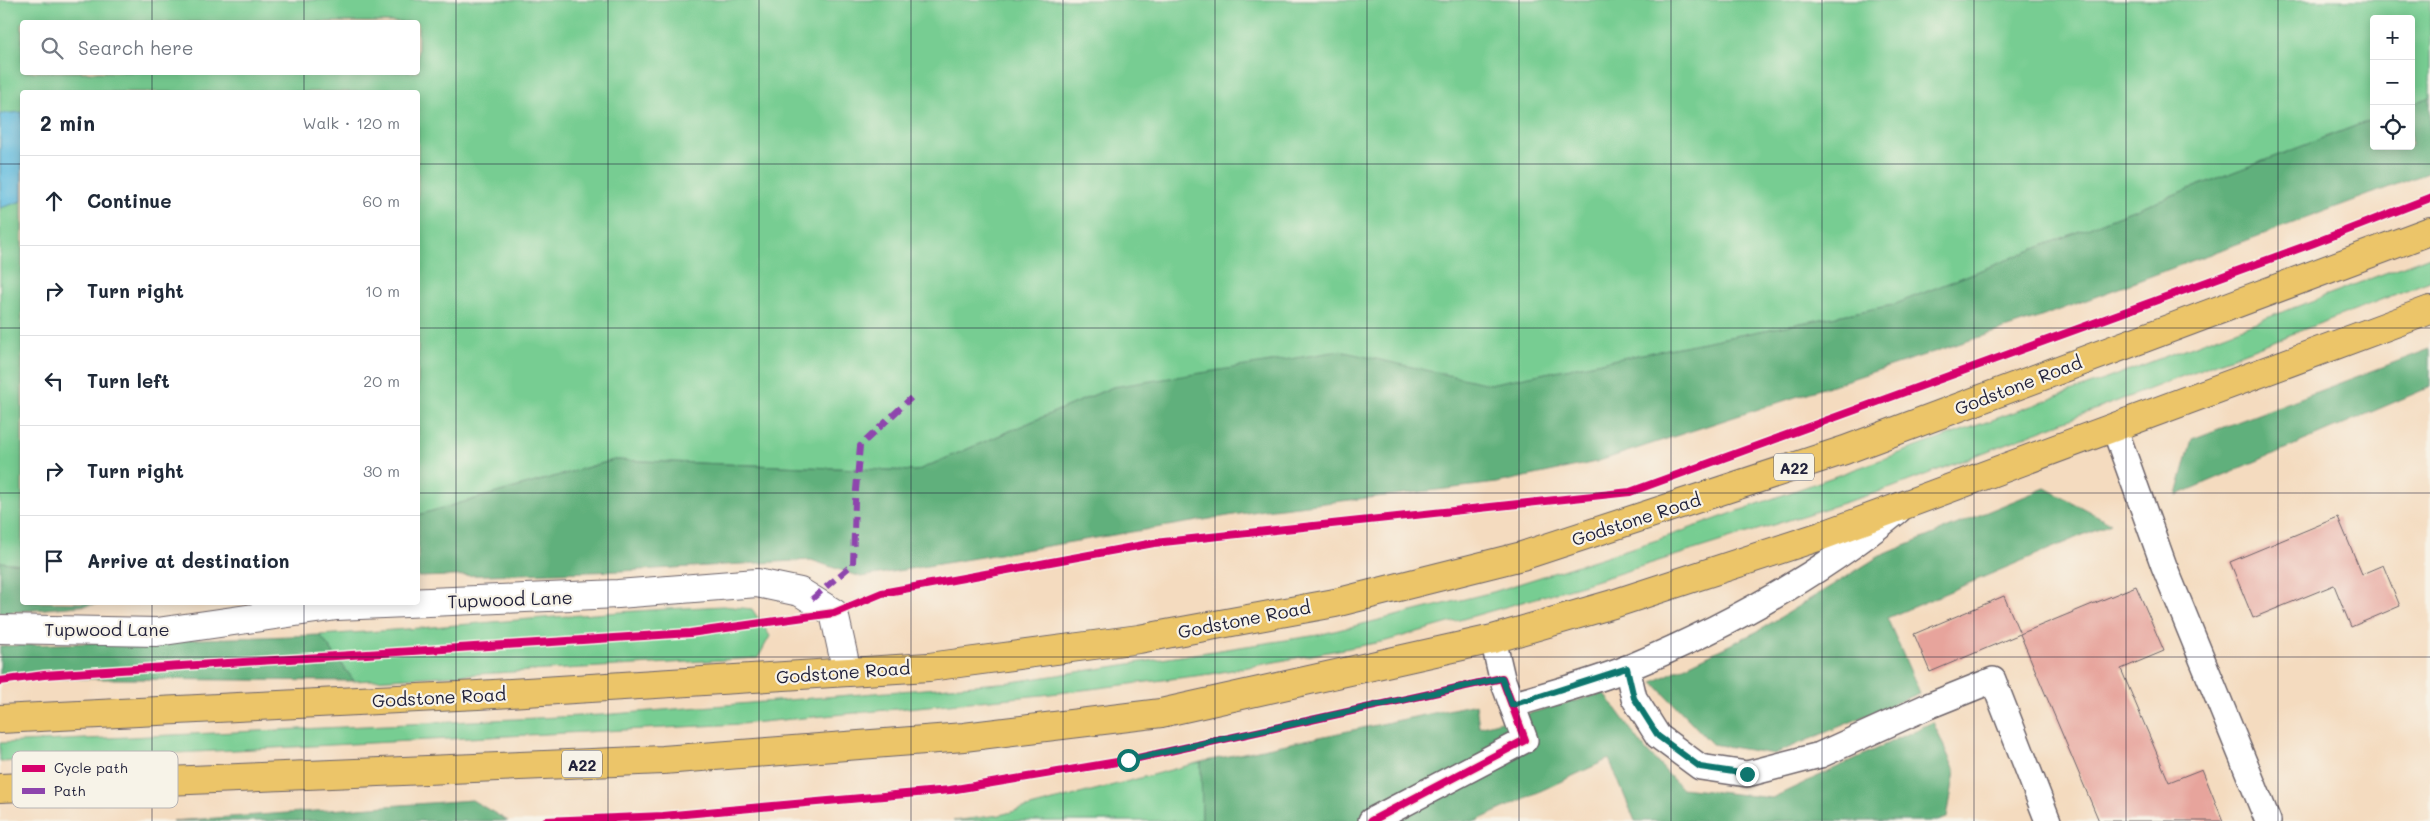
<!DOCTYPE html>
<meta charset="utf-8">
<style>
:root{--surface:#fff;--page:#f6f6f7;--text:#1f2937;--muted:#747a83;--line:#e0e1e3}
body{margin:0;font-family:Mali,sans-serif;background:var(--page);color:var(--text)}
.controls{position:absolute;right:15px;top:15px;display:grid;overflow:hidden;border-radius:5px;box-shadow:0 2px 12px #0003}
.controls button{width:45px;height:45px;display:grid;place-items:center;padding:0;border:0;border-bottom:1px solid var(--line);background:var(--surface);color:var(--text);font:25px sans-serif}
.stop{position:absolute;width:15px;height:15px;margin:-11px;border:4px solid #0f766e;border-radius:50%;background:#fff}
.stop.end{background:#0f766e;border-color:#fff;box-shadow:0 1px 5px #0008}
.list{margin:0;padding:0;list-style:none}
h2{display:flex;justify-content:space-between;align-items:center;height:65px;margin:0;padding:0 20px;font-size:21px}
h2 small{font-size:16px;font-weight:400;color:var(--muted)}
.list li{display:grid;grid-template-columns:32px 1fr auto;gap:15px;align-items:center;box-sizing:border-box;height:90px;padding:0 20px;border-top:1px solid var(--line)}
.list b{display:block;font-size:19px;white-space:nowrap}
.list em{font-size:16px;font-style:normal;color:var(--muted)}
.icon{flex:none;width:28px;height:28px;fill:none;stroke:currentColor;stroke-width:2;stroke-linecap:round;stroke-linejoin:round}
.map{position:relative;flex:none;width:2430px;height:821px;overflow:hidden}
.search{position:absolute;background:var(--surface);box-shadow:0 2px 12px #0003;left:20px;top:20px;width:400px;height:55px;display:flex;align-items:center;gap:12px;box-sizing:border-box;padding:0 18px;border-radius:5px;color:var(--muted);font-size:19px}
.panel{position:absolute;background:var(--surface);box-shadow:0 2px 12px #0003;left:20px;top:90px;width:400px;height:515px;border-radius:5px}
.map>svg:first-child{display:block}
</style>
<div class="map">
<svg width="2430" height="821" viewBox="0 0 2430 821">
<rect width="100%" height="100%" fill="#f7f3e8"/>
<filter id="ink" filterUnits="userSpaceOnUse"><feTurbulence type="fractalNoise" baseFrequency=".02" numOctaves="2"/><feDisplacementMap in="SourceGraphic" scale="10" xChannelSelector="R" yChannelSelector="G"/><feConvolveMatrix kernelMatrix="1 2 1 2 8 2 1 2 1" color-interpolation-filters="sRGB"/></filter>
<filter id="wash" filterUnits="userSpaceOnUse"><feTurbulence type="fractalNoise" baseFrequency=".0096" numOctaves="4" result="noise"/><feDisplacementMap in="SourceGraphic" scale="20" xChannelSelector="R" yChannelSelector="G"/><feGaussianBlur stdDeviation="1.12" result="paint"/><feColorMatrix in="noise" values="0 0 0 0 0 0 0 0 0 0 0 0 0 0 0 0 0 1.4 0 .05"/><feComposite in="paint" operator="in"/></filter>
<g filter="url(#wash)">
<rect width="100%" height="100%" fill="#f4dbbf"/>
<!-- green -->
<g fill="#77cd92" stroke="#4c7866" fill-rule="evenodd">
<path d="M0,0h2430v97l-19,7v-85h-37v100l-259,98 -222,88 -402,79 -378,3 -197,84 -302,-11 -196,55v-423h-396v472l-22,-2zM22,22h396v50h-396z"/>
<path d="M2430,256v25l-539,207 -306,96 -199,57 -175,33 -169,21 -301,29 -741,38v-19l601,-28 411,-33 306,-47 175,-43 167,-53 438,-157z"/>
<path d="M723,606l29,3 18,27 -12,22 -404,23 -34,-46c134,-8 268,-23 403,-29z"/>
<path d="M1201,762l1,57 -7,2h-242l47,-6z"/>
</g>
<!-- forest -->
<g fill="#61b07c" stroke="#42695c">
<path d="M2430,97v75l-389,145 -445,145 -99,21 -233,27 -403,67 -50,-17 -190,11 -203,6v-62l196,-55 302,11 197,-84 227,-36 149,33 404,-79 222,-88 259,-98v27h37v-42z"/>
<path d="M2430,349v38l-253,108 15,-56z"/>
<path d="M2045,488l66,35 -224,95 33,75 -146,61 -62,-10 -59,-62 105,-51 120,-74z"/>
<path d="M0,562l22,2v38l90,1 -112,10z"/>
<path d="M320,635l34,46 -354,-3v-32z"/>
<path d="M1604,693l41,56 36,39 91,10 161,-76 22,49 -8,47 -10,3h-302l-26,-62 -133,62h-281l7,-2 -1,-57 275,-58 3,23z"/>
<path d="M472,800l36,21h-335z"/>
</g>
<!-- water -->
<path fill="#61bcdf" stroke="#426f8d" d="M22,112v89l-22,7v-94z"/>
<g id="blocks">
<!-- building -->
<g fill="#e7a49c">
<path d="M2338,517l24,57 21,-9 17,41 -49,21 -17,-42 -81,33 -23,-56z"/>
<path d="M2136,586l28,65 -43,18 48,113 33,-13 21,52h-124l-79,-187z"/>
<path d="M2004,596l16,38 -90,38 -16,-38z"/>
</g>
</g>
</g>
<g filter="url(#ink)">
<use href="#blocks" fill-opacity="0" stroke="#6c6369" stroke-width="1"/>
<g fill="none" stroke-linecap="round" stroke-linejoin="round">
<defs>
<g id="lane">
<path d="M2114,427l50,139 104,255"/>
<path d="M1627,668l7,30 24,38 42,31 47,7 73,-19 106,-48 67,-27 55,141"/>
<path d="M1512,705c38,-12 79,-22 116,-37 96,-40 189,-91 270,-157"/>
<path d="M1371,821l154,-81 -23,-62 -9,-39"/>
</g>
<path id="street" d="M0,629l157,3 180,-26 281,-12 139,-11 43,9 34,21 13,59"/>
<g id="highway">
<path d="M0,719l478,-24 451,-28 210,-28 196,-36 187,-47 323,-106 585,-219"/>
<path d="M0,788l663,-28 301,-23 197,-24 332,-74 120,-35 208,-68 609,-226"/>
</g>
</defs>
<!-- lane casing -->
<use href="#lane" stroke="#6c6369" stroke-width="28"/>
<!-- street casing -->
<use href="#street" stroke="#6c6369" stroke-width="30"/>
<!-- highway casing -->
<use href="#highway" stroke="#6c6369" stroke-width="30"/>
<!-- lane -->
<use href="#lane" stroke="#fff" stroke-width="25"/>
<!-- street -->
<use href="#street" stroke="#fff" stroke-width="28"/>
<!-- highway -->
<use href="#highway" stroke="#ecc569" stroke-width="28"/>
<!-- quiet -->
<path stroke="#8e44ad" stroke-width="6" stroke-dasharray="12 6" stroke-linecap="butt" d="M812,599l41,-35 2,-63 5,-55 51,-48"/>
<defs>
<g id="cycleway">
<path d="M0,681l44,-6 646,-42 144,-20 48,-20 272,-50 476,-51 684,-249 116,-45"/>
<path d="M546,821l117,-5 287,-26 179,-30 373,-82 23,62 -154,81"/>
</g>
</defs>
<!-- cycleway casing -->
<use href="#cycleway" stroke="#f7f3e8" stroke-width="11"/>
<!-- cycleway -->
<use href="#cycleway" stroke="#d6006c" stroke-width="8"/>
</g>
</g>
<g fill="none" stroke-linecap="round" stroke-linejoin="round" filter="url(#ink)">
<!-- route -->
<path stroke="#0f766e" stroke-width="6" d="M1128,760l374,-82 10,27 115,-37 7,30 24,38 42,31 47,7"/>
</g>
<!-- grid -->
<path fill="none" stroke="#22223b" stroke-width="1" stroke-opacity="0.55" d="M152,0v22M304,0v22M456,0v821M608,0v821M759,0v821M911,0v821M1063,0v821M1215,0v821M1367,0v821M1519,0v821M1671,0v821M1822,0v821M1974,0v821M2126,0v821M2278,0v821M152,72v20M304,72v20M0,164h22M418,164h2012M0,328h22M418,328h2012M0,493h22M418,493h2012M152,602v219M304,602v219M0,657h2430"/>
<g text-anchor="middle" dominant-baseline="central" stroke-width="4.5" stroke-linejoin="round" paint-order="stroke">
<!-- shield labels -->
<g fill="#f7f3e8" stroke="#62616f" stroke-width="1">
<rect x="1774" y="453.5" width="40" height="27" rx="4"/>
<rect x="562" y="750.5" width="40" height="27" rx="4"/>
</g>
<g font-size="16" font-weight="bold" fill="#22223b">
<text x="1794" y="467">A22</text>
<text x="582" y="764">A22</text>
</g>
<!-- street labels -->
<g font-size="18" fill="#22223b" stroke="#f7f3e8">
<text transform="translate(2018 385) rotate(-21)">Godstone Road</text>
<text transform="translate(1636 519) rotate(-18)">Godstone Road</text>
<text transform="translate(510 599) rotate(-2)">Tupwood Lane</text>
<text transform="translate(1244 619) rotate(-11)">Godstone Road</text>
<text x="107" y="629">Tupwood Lane</text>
<text transform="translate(843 672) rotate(-4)">Godstone Road</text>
<text transform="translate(439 697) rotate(-3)">Godstone Road</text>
</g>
</g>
<!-- legend -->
<rect x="12" y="751" width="166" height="57" rx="8" fill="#f7f3e8" stroke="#b7b4b4" stroke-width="1"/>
<rect x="22" y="765" width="23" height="7" fill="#d6006c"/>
<rect x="22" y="788" width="23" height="6" fill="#8e44ad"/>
<g font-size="14" fill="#22223b">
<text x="54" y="773">Cycle path</text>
<text x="54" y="796">Path</text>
</g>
</svg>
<div class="controls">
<button>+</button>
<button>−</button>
<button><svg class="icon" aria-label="locate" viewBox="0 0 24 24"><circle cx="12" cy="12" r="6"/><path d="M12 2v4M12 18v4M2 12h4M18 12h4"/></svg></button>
</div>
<div class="stop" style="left:1128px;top:760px"></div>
<div class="stop end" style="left:1747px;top:774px"></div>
<div class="search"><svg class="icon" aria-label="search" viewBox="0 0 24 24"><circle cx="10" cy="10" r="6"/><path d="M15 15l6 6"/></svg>Search here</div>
<section class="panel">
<h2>2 min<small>Walk · 120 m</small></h2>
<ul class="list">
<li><svg class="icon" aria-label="ahead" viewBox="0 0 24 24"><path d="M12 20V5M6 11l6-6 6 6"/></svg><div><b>Continue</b></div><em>60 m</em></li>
<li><svg class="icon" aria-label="right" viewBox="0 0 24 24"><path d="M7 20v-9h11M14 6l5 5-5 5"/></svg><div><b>Turn right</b></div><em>10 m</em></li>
<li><svg class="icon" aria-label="left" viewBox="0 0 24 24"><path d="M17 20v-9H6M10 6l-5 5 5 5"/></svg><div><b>Turn left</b></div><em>20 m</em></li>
<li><svg class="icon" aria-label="right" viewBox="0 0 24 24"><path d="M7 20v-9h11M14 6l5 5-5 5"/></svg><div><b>Turn right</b></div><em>30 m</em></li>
<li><svg class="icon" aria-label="arrive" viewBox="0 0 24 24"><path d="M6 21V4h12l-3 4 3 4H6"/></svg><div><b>Arrive at destination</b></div></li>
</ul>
</section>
</div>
